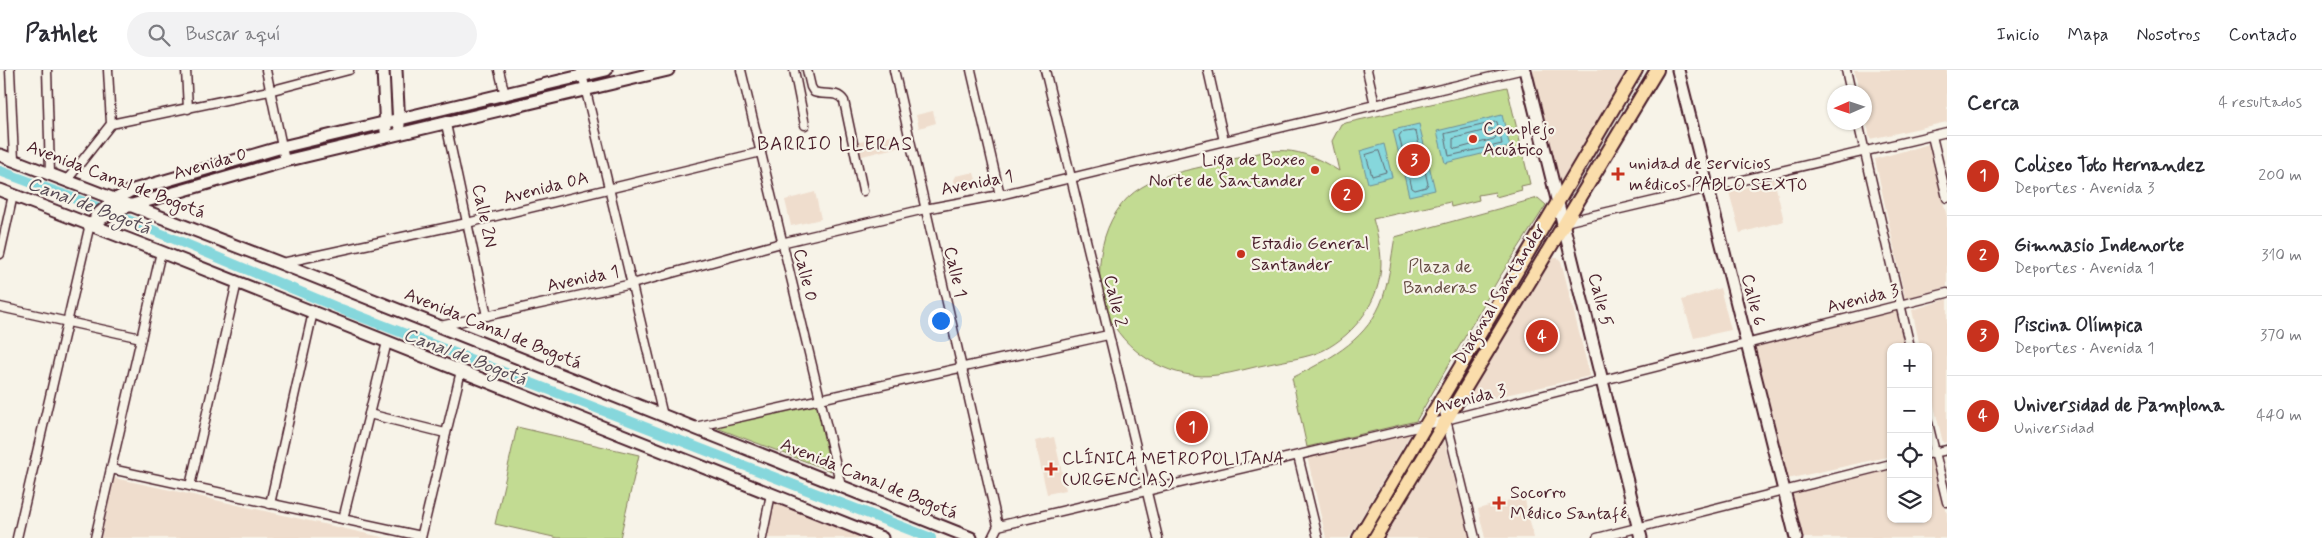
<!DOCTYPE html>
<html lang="es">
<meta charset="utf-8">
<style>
:root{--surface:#fff;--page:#f2f2f3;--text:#2b2b33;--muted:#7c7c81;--line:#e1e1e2;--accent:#c8321e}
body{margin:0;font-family:Mynerve,sans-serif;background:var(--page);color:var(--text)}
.controls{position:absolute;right:15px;bottom:15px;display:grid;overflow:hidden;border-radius:10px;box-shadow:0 1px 4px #0004}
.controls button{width:45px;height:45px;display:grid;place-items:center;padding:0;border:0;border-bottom:1px solid var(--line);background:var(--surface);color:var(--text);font:25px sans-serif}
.compass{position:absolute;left:1827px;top:15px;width:45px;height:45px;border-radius:50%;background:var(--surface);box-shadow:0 1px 4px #0004;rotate:267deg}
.you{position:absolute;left:940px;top:250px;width:18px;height:18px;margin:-12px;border:4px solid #fff;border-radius:50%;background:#1a73e8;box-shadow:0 0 0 8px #1a73e833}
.badge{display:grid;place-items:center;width:32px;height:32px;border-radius:50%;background:var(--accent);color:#fff;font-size:16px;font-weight:700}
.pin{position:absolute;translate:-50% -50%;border:2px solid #fff;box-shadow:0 1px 5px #0006}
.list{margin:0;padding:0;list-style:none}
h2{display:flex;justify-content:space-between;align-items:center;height:65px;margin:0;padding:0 20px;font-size:21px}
h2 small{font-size:16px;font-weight:400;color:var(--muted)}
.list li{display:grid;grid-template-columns:32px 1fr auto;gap:15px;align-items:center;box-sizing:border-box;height:80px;padding:0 20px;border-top:1px solid var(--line)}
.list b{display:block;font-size:19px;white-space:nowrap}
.list p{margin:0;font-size:16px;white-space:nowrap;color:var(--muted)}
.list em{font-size:16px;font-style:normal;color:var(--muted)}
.icon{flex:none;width:28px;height:28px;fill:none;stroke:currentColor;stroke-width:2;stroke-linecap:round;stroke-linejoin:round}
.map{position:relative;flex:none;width:1947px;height:468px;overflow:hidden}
header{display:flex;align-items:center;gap:30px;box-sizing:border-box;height:70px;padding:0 25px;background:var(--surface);border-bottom:1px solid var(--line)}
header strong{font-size:24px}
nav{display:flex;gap:28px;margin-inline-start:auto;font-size:18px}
.search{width:350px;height:45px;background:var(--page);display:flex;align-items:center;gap:12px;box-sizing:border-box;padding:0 18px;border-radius:28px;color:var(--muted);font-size:19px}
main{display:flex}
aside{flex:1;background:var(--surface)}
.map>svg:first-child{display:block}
</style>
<header>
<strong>Pathlet</strong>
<div class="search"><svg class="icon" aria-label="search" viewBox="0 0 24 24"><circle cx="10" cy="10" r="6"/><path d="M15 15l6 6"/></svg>Buscar aquí</div>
<nav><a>Inicio</a><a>Mapa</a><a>Nosotros</a><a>Contacto</a></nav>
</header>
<main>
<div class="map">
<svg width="1947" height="468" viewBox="0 0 1947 468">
<rect width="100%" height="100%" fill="#f7f3e8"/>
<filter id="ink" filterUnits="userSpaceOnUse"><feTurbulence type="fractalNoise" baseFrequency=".02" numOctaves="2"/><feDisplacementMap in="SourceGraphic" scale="10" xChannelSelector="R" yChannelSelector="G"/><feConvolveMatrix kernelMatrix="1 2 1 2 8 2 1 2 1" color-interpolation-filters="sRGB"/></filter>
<g filter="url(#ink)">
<!-- built -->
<g fill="#efddcd">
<path d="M1530,0h101l-73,121z"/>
<path d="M1854,0h93v52l-77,17 -5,-26 -1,-21h-4z"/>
<path d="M933,41l3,12 -17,5 -3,-13z"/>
<path d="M896,64l3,13 -41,10 -3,-14z"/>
<path d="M1929,74l18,73v70l-42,11 -30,-139z"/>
<path d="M970,103h4l3,10 -22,5 -2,-8 2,-4z"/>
<path d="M1774,109l10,42 -44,12 -11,-41z"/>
<path d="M815,122l6,27 -30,7 -6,-26z"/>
<path d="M1554,188h4l3,3 29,115 -125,28 -2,-5 86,-137z"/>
<path d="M1720,218l11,42 -37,8 -12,-38z"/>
<path d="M1947,229v143l-4,1 -15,-62v-34h-8l-8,-37z"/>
<path d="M1899,238l9,39h-17v109l-108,24 -31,-134z"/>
<path d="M1442,361l28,107h-93z"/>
<path d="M1411,363l-62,105h-23l-19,-82z"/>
<path d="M1054,367l12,53 -19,4 -12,-53z"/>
<path d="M1932,384l15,60v24h-149l-14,-52 23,-2 5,-5 79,-16v56h37v-64z"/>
<path d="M114,408l61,13 211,47h-285z"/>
<path d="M1524,426l10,42h-49l-7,-29z"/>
<path d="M772,431l94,37h-101z"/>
</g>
<!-- green -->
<g fill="#c2db92" stroke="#867d5e">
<path d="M1507,17l23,97 -9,2 1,4 -26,7 -1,-5 -17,3 1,5 -28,7 -1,-5 -77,17c4,14 8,29 8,44 0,37 -26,71 -57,87 -16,8 -38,10 -55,14 -17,3 -35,9 -52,11 -42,6 -87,-18 -107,-56 -21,-42 -10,-108 32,-132 21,-13 47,-17 72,-23 53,-13 75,-25 125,7l-7,-30 9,-17z"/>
<path d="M1538,128l8,7 -47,73 -83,143 -109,26 -15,-69c35,-18 71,-35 88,-73 9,-20 11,-47 15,-68z"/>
<path d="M816,331l15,70 -122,-46z"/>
<path d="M517,357l122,28 -19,83h-62l-63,-14z"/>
</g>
<!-- water -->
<g fill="#86d7dc" stroke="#6e8d95">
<path d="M1502,45l8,32 -65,16 -8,-32z"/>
<path d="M1419,54l16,66 -26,6 -16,-66z"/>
<path d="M1384,74l8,33 -24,6 -8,-32z"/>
</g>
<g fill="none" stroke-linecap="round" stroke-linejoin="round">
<!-- shore -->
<g stroke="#626972" stroke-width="1">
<path d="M1497,52l5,22 -53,12 -4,-22z"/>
<path d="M1492,59l4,8 -2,2 -38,10 -3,-1v-9z"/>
<path d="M1413,61l3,1 12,52 -2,3 -11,3 -3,-2 -13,-52 2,-3z"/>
<path d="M1379,81l7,21 -14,4 -6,-21z"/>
</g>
<!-- canal -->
<path stroke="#86d7dc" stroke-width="10" d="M0,101l100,37 241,101 590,229"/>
<defs>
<g id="street">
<path d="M10,0l4,90"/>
<path d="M47,0l3,103"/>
<path d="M186,0l2,39"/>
<path d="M266,0l19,91"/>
<path d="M499,0l6,25"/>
<path d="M581,0l82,346"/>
<path d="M741,0l100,416"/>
<path d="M794,0l11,55"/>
<path d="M807,0l4,17 3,5c11,4 23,-2 30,9l19,90"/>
<path d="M894,0l104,456 -6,12"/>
<path d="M971,0l29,125"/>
<path d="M1045,0l113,468"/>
<path d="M1208,0l16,71"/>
<path d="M1367,0l8,35"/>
<path d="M1846,0l5,22"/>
<path d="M1858,52l52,225"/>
<path d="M111,54l158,-33 80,-21"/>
<path d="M446,54l41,192"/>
<path d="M1932,66l15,62"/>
<path d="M67,110l44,-56 -3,-54"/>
<path d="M1565,152l382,-90"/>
<path d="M0,184l13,-59"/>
<path d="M282,193l185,-40 294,-71"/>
<path d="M0,237l141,31"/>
<path d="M440,256l192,-42 149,-41 144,-34 75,-14 520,-125"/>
<path d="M1441,329l34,139"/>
<path d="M369,344l76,19"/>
<path d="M1928,353l19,79"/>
<path d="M695,357l413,-92"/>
<path d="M1928,384l19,-4"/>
<path d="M1298,386l20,82"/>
<path d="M111,399l310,67"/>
<path d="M190,416l47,-204"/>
<path d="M270,434l43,-192"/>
<path d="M343,449l44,-177"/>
<path d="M998,456l428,-101 521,-132"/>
<path d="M17,468l73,-314"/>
<path d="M95,468l66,-286"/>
<path d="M421,468l40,-167"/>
<path d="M762,468l9,-44"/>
<path d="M1597,468l294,-74"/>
</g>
<g id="secondary">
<path d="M383,0l3,61"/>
<path d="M396,0l3,55"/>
<path d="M1525,0l116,468"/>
<path d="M1678,0l118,468"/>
<path d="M0,85l280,108 691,275"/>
<path d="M0,120l161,62 721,286"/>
<path d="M96,146l20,-17 14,-8 152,-44 324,-77"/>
<path d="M90,154l32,-16 163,-47 383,-91"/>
</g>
<g id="primary">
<path d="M1359,468l277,-468"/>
<path d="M1375,468l282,-468"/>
</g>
</defs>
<!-- street casing -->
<use href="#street" stroke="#4a1f2b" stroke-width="11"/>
<!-- secondary casing -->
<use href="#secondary" stroke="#4a1f2b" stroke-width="15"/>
<!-- primary casing -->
<use href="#primary" stroke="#4a1f2b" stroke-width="16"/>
<!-- street -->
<use href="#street" stroke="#f7f3e8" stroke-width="8"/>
<!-- secondary -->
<use href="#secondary" stroke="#f7f3e8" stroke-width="11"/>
<!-- primary -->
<use href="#primary" stroke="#faddab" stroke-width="12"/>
</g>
</g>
<!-- markers -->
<g fill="#c8321e" stroke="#f7f3e8" stroke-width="2">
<circle cx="1473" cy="69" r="5"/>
<circle cx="1315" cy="100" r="5"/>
<path d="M1615.5 96.5h5v5h5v5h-5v5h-5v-5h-5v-5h5z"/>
<circle cx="1241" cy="184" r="5"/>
<path d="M1048.5 391.5h5v5h5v5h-5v5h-5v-5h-5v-5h5z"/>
<path d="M1496.5 425.5h5v5h5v5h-5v5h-5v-5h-5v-5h5z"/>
</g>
<g text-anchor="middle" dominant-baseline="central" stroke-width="4.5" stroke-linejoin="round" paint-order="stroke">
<!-- poi labels -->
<g font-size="18" fill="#4a1f2b" stroke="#f7f3e8" text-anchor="start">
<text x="1483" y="59">Complejo<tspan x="1483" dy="21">Acuático</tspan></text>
<text x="1305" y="90" text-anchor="end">Liga de Boxeo<tspan x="1305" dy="21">Norte de Santander</tspan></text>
<text x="1629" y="94">unidad de servicios<tspan x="1629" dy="21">médicos PABLO SEXTO</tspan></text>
<text x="1251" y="174">Estadio General<tspan x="1251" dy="21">Santander</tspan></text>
<text x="1062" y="389">CLÍNICA METROPOLITANA<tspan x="1062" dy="21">(URGENCIAS)</tspan></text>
<text x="1510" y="423">Socorro<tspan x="1510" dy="21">Médico Santafé</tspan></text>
</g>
<!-- street labels -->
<g font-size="18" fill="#4a1f2b" stroke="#f7f3e8">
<text transform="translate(210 94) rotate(-16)">Avenida 0</text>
<text transform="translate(116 110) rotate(21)">Avenida Canal de Bogotá</text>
<text transform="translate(977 113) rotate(-11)">Avenida 1</text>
<text transform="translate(546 118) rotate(-14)">Avenida 0A</text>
<text transform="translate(484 146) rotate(78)">Calle 2N</text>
<text transform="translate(955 202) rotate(77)">Calle 1</text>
<text transform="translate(805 205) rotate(76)">Calle 0</text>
<text transform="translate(583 209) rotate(-12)">Avenida 1</text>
<text transform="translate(1500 224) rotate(-59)">Diagonal Santander</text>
<text transform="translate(1863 229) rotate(-14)">Avenida 3</text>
<text transform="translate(1600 230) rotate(76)">Calle 5</text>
<text transform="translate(1753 230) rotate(76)">Calle 6</text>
<text transform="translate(1115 231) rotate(77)">Calle 2</text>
<text transform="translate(493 259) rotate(22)">Avenida Canal de Bogotá</text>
<text transform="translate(1470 329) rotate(-14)">Avenida 3</text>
<text transform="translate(869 409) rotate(22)">Avenida Canal de Bogotá</text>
</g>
<!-- park labels -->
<g font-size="18" fill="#684e45" stroke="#f7f3e8">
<text x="1440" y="197">Plaza de<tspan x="1440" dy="21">Banderas</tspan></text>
</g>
<!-- neighbourhood labels -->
<g font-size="19" letter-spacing="1" fill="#4a1f2b" stroke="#f7f3e8">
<text x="835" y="74">BARRIO LLERAS</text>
</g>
<!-- water labels -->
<g font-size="19" font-style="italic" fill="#594d57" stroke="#f7f3e8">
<text transform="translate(89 136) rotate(21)">Canal de Bogotá</text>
<text transform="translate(465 287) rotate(21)">Canal de Bogotá</text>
</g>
</g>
</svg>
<div class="controls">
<button>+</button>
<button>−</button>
<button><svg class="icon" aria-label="locate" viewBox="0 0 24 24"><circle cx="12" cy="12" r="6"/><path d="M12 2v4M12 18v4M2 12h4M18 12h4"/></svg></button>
<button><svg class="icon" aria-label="layers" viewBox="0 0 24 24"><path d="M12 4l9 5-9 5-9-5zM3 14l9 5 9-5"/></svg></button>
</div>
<svg class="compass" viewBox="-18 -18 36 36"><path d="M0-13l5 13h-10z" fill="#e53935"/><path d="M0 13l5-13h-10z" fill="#7c7c81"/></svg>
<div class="you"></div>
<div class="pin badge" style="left:1192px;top:357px">1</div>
<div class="pin badge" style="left:1347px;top:125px">2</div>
<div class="pin badge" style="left:1414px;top:90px">3</div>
<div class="pin badge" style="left:1542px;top:266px">4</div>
</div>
<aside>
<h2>Cerca<small>4 resultados</small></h2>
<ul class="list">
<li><span class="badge">1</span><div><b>Coliseo Toto Hernandez</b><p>Deportes · Avenida 3</p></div><em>200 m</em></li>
<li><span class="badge">2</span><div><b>Gimnasio Indenorte</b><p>Deportes · Avenida 1</p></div><em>310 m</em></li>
<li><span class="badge">3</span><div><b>Piscina Olímpica</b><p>Deportes · Avenida 1</p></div><em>370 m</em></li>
<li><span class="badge">4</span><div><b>Universidad de Pamplona</b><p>Universidad</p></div><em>440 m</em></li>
</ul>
</aside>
</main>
